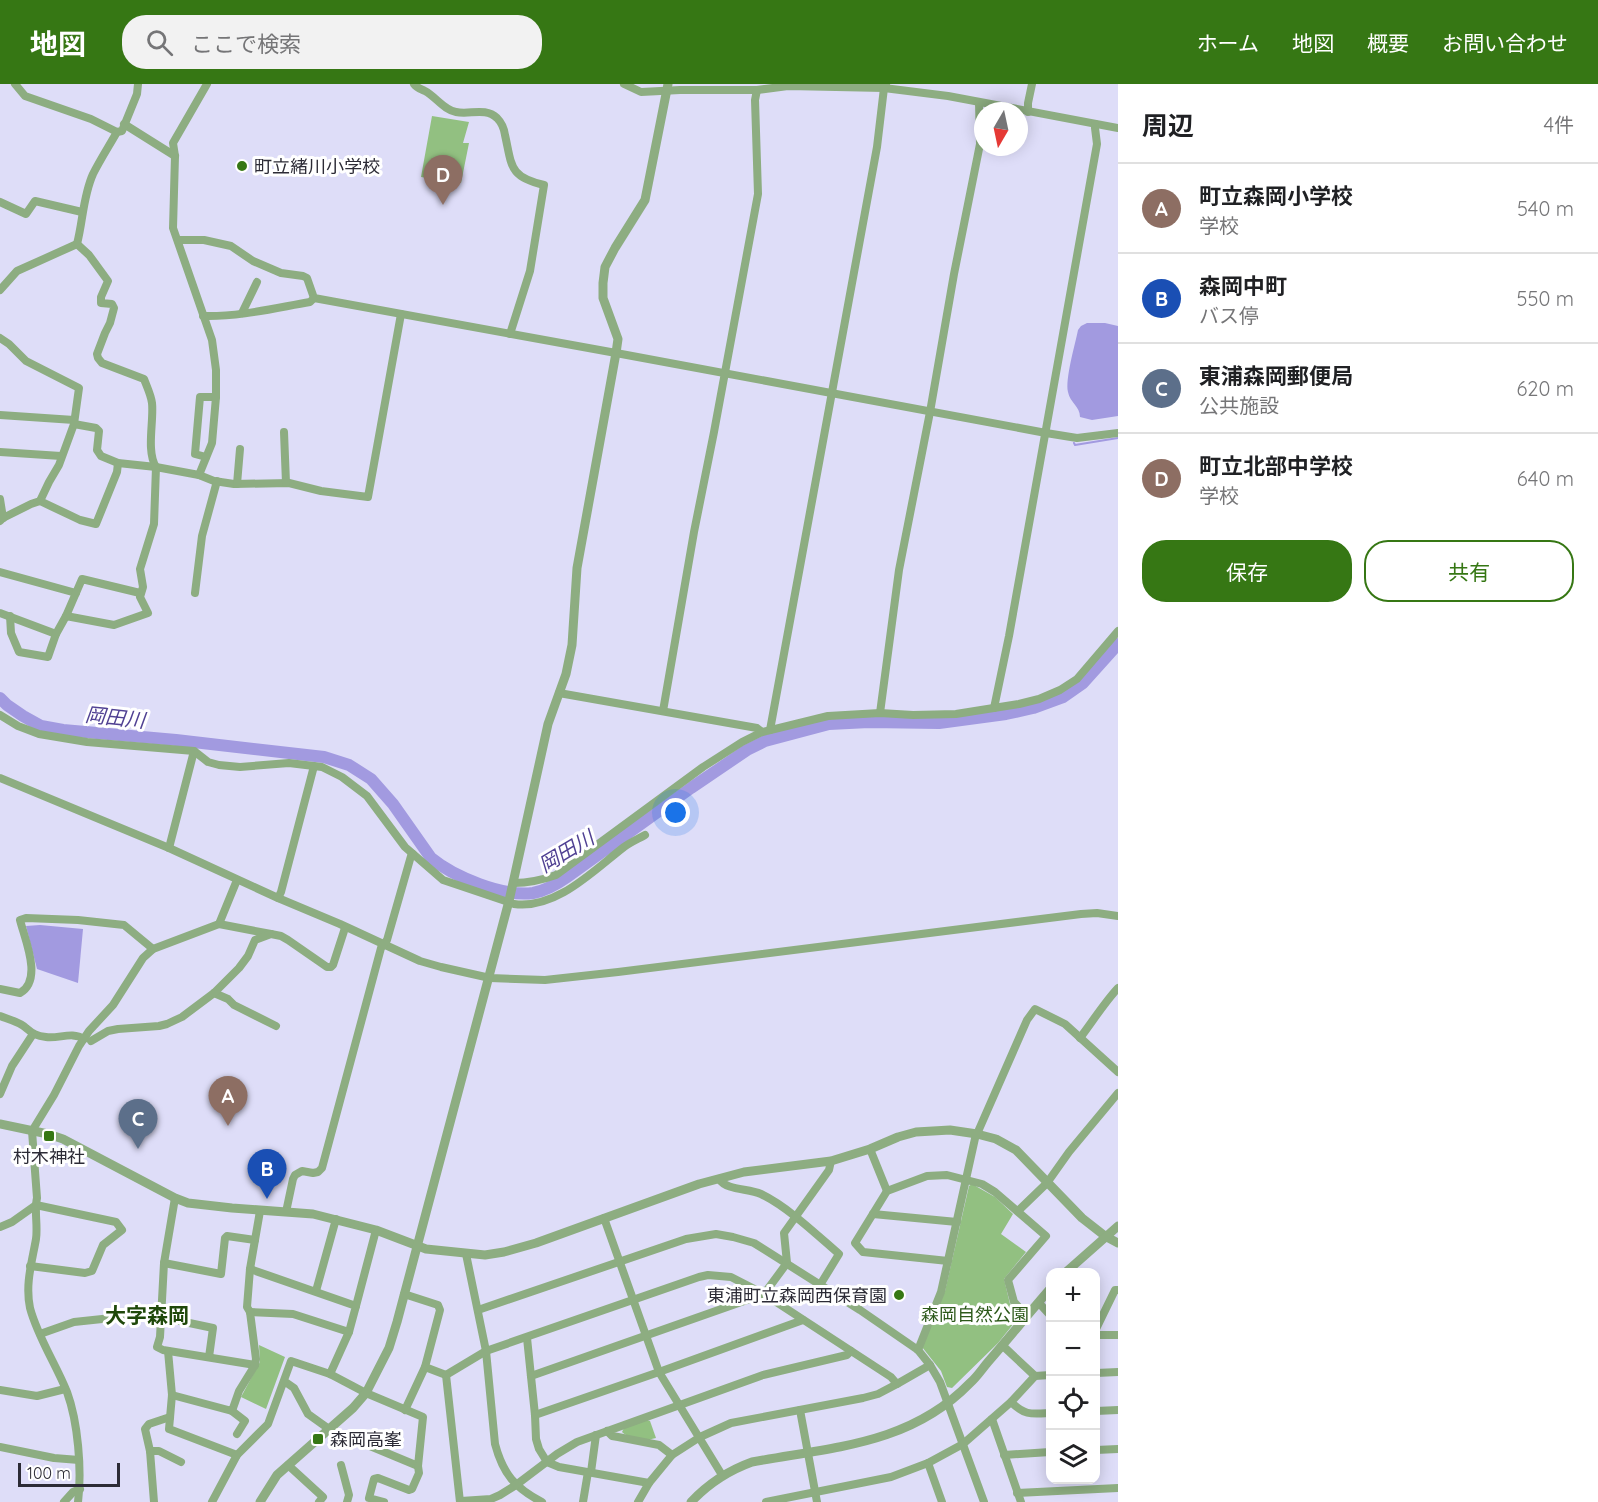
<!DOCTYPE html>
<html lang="ja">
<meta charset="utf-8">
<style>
:root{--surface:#fff;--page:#f2f2f2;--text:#202124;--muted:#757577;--line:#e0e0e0;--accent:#367714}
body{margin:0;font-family:Quicksand,"Noto Sans JP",sans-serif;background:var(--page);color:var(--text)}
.controls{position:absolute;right:18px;bottom:18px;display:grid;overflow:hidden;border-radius:12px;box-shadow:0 3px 15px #0003}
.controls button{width:54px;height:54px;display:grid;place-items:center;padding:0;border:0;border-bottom:2px solid var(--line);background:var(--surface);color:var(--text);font:30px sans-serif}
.compass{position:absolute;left:974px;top:18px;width:54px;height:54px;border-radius:50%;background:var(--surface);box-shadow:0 3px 15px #0003;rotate:189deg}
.scale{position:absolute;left:18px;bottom:15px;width:102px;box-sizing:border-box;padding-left:6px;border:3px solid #2c2b36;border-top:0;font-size:16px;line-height:21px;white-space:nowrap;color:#2c2b36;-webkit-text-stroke:4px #fff;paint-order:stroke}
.you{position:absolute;left:676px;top:729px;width:21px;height:21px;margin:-15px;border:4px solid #fff;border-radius:50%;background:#1a73e8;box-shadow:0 0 0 9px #1a73e833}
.badge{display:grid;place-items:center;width:39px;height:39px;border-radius:50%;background:var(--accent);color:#fff;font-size:20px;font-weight:700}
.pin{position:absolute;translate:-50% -50px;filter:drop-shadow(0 2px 3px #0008)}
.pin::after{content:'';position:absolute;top:32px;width:21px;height:18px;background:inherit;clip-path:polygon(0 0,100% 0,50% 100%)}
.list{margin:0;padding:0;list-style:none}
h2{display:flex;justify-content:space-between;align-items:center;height:78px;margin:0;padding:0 24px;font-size:26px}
h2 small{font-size:20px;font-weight:400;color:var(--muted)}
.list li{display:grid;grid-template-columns:39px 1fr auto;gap:18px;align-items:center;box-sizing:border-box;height:90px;padding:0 24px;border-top:2px solid var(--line)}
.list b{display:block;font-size:22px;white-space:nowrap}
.list p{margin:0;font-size:20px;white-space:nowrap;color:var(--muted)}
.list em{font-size:20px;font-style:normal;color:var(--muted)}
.actions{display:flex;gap:12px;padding:18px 24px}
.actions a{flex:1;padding:14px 0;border:2px solid var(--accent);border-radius:24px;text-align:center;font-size:21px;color:var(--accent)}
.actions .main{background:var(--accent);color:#fff}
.icon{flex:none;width:33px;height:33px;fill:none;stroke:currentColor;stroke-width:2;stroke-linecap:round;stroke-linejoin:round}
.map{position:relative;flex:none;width:1118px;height:1418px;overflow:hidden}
header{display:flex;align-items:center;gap:36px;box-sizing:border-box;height:84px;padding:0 30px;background:var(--accent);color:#fff}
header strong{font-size:28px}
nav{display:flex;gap:33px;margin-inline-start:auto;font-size:21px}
.search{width:420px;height:54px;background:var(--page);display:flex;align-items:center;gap:15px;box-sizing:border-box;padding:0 21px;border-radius:24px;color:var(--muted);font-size:22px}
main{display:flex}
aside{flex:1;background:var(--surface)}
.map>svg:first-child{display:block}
</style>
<header>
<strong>地図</strong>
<div class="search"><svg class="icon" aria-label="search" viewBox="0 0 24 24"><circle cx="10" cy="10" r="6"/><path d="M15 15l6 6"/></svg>ここで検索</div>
<nav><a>ホーム</a><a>地図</a><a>概要</a><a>お問い合わせ</a></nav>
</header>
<main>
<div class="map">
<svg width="1118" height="1418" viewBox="0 0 1118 1418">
<rect width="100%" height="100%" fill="#deddf8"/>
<!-- green -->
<g fill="#92c081">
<path d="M432,32l37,6 -6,21h6l-8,40 -40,-6z"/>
<path d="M972,1100l23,13 18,17 -12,20 25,18 -22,27 6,25 10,8 -1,5 -21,26 -46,45 -5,-1 -6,-16 -19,-24 23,-56 24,-105z"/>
<path d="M259,1261l26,12 -19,52 -25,-12 19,-35z"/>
<path d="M647,1336l3,1 6,17c-9,3 -27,1 -34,-6l2,-4z"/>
</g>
<!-- water -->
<g fill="#a29ae0">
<path d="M1087,239h18l13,3v90l-26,4 -12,-3c0,-11 -10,-14 -12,-25 -3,-13 7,-47 10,-62l3,-4z"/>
<path d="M40,841l43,4 -5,54 -41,-14 -11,-43z"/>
</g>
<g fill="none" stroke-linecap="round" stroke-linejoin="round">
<!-- stream -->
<path stroke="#a29ae0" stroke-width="2" d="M1074,359l1,2 43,-7"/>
<!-- river -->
<path stroke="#a29ae0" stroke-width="12" d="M0,614l7,7 16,11 18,10 22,4 113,10 148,17 25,8 22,14 22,25 38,54c23,19 72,39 102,35 12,-2 24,-9 34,-16l124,-89 56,-38 18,-9 64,-17 40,-2 70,1 67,-9 27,-6 30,-11 20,-14 35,-39"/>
<!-- minor -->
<g stroke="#8dad81" stroke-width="8">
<path d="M15,0l10,12 66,23 26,13"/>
<path d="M414,0c3,4 7,5 11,7 11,6 19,19 31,21 14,3 29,-5 41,6 5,5 7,10 8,17 7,31 4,42 39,50l-14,86 -20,63"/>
<path d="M624,0l17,8 39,-2h77l31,-4 96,2 64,8 170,32"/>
<path d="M1028,28v-9l4,-19"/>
<path d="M124,40l51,32"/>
<path d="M0,118l26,12 9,-13 47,11"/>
<path d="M178,156h26l27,6 22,15 28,12 22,3 4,2 7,20 302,55 430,80 31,5 41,-5"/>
<path d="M77,160c6,-23 6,-48 16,-70 7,-14 16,-28 24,-42l5,-1 15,-37 1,-10"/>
<path d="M0,206l17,-19 60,-27"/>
<path d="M242,229l15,-31"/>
<path d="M203,232c36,1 72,-8 107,-14l3,-3"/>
<path d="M0,254l9,6 17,17 53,27 -5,36 -15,41 -10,17 -9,19 -9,3 -28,14 -3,3"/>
<path d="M0,331l74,5"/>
<path d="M74,340l22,4 3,3 -2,19 4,6 17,7 38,4 43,8 15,6 20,3 55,-1 32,8 47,6 33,-183"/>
<path d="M284,348l2,51"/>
<path d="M0,368l61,4"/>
<path d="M206,373l-11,-3 5,-57h16"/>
<path d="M199,391l13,-32 4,-46v-27l-4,-30 -39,-112 2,-72 -2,-13 34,-59"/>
<path d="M237,400l3,-35"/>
<path d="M0,415l3,19"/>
<path d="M40,417l40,19 16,4 21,-52 1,-9"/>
<path d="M0,488l76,21"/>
<path d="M195,509l7,-57 15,-55"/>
<path d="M0,529l56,21"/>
<path d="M10,532l1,17 8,19 29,5 8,-23 10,-18 48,9 34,-12 -8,-16 3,-10 -3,-18 14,-45 2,-57c-10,-16 -2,-46 -4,-64 -1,-8 -5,-16 -8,-24l-42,-16 -4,-5 -1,-4 8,-21 5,-10 4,-15 -2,-4 -11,-1v-6l7,-16 -19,-26 -12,-11"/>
<path d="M66,532l16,-37 58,14"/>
<path d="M559,609l198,35 5,4"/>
<path d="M994,624l15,-72 88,-492 -2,-16v-4"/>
<path d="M663,627l31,-179 20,-100 44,-238 -3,-94 2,-10"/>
<path d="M880,629l19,-143 31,-158 24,-138 26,-130 -1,-41"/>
<path d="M0,631l18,11 21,8 48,8 107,9 14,11 11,3 21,2 49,-4 33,4 20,10 25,19 38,51 38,33 71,24c42,6 80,-34 110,-57 7,-5 14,-8 21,-12"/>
<path d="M770,646l107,-583 7,-59 2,-4"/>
<path d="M0,694l169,70 109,50 62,26 80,37 21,6 49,11 55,2 73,-8 463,-58 16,-1 21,3"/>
<path d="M169,764l25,-97"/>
<path d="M514,799c15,0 28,-3 42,-8l147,-108 39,-25 20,-10 66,-16 52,-3 33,2 43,-1 63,-10 20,-5 21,-9 17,-11 41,-48"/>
<path d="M278,814l3,-6 33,-126"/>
<path d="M219,840l52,10"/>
<path d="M0,905l20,4c23,-13 5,-53 0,-73l6,-2 52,2 46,5 29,24"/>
<path d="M214,909l14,6 6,6 42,21"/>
<path d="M0,932c8,3 20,6 26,12 7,6 11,8 20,9 13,2 26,-6 38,2"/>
<path d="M1080,954c13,-17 24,-35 38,-50"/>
<path d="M91,957l17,-10 10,-2 41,-3 8,-2 15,-7 32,-24 25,-25 9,-12 7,-16 16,-6 10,2 7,4 39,27h4l2,-2 12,-37"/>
<path d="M0,1010l12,-28 21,-32"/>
<path d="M977,1050l50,-114 8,-11 30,15 53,48"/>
<path d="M870,1065l17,42"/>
<path d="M719,1095c8,12 29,9 42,15 27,13 56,41 78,60l-19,31"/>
<path d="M175,1114l-11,65 -4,74 -3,10 6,3 92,15"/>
<path d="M1018,1127l29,-28 22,-31 49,-59"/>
<path d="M286,1128l7,-33 2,-4 7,-4 11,2 5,-1 4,-4 59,-220 6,-8 24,-84 2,-2"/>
<path d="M873,1130l84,8"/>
<path d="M604,1134l55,154 63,103"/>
<path d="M0,1143l12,-5 24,-17 80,17 6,8 -19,15 -11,26 -7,2 -55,-7"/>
<path d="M466,1170l20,97 9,93c8,30 20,44 47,58"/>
<path d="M948,1177l-85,-9 -8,-9 32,-52 40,-15 20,-1 35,9 13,8 51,44 -38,44 6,22 13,14"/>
<path d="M164,1179l57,11 4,-36 2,-2 28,4"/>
<path d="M250,1185l106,37 -7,26 -19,42"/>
<path d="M316,1207l20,-72"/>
<path d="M404,1210l34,11 2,5 -15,57 -20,43"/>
<path d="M1039,1219l11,12"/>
<path d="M356,1222l20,-76"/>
<path d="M478,1226l208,-71 30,-5 17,3 21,6 106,67 58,40 12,15 10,17 44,120"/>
<path d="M250,1228l43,2 56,18"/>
<path d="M1096,1245l19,-39h3"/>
<path d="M1096,1249l3,2h19"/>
<path d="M40,1250l34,-12 47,-5h40l52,11 -4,29"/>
<path d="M527,1254l8,77 1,24 3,10 8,13 12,5 90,16 -11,19"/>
<path d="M1002,1261l33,31"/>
<path d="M918,1266l23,-58 35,-158"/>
<path d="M168,1267l4,44 -3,34 68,26"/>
<path d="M425,1283l21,8"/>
<path d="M1096,1289l22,-1"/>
<path d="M446,1291l40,-24 213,-74 9,-2 23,2 33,17 127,83 6,7 33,-19"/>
<path d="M446,1291l14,127"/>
<path d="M531,1292l233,-82 23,-31 -3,-30 45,-63 2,-9"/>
<path d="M0,1306l37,6 28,-7"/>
<path d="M172,1311l60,16 7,-20 16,-26 1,-6 -6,-47 -3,-5 3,-38 10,-58"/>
<path d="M1011,1318c14,14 21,12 39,11"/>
<path d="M800,1326l17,92"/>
<path d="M232,1327l13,10 -8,13"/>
<path d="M1096,1327l22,-1"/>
<path d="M535,1331l124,-43 144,-52"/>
<path d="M992,1335l29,83"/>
<path d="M607,1347l5,5 6,1 41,8 13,10"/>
<path d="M0,1363l54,11 25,2"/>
<path d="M1096,1366l22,-1"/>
<path d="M150,1367h9l22,11"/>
<path d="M1004,1371l46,-3"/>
<path d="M288,1381l35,32 -4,5"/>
<path d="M341,1381l8,30 -2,7"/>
<path d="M591,1388l5,-37"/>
<path d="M649,1399l23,-28 28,-18 31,-14 132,-25 15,-4 19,-10"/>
<path d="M1017,1409l101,-5"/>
<path d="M461,1417l30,-2 9,-4 16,-10 41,-31 20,-12 186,-67 84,-20 4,-4"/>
<path d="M64,1418l9,-10 7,-3"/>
<path d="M78,1418c4,-32 0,-80 -11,-110 -11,-28 -29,-54 -37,-84 -5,-24 2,-46 6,-69 2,-14 -2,-28 1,-41l-5,-67 22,-36 25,-49 10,-15 24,-26 30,-47 10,-9 66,-25 18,-44"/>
<path d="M154,1418l-4,-51 -5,-22 4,-5 21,-7"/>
<path d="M212,1418l25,-47 31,-31 23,-63 39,13 36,19 57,24 -5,49 -89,-37 -21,-15 -14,-26 -10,-7"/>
<path d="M384,1418l-15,-4 5,-19 4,-1 31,12 3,-1 7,-16 -1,-7"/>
<path d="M583,1418l5,-30"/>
<path d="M766,1418l125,-25 37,-14"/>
<path d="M942,1418l-14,-39 35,-19 48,-42 24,-26 15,-1"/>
</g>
<!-- tertiary -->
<g stroke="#8dad81" stroke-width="9">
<path d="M0,1040l48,10 15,5 112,59 13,5 44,5 81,6 63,16 50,19 59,6 19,-3 32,-9 163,-59 45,-12 87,-11 39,-12 28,-12 18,-5 34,-2 27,4 19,5 20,11 66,68 23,18 13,7"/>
<path d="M1066,1188l52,-46"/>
<path d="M260,1418l17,-27 76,-67 13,-15 23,-45 8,-26 112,-421 39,-177 18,-50 6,-29 5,-77 39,-215 2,-14 -15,-41v-15l2,-16 10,-19 30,-48 23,-116"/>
<path d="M691,1418c18,-19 36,-31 61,-40 80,-15 158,-17 218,-79 7,-6 12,-14 18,-21 21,-24 41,-49 62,-73"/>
</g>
</g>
<!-- markers -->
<g fill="#367714" stroke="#fff" stroke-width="2">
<circle cx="242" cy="82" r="6"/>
<rect x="43" y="1046" width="12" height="12" rx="3"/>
<circle cx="899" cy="1211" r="6"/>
<rect x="312" y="1349" width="12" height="12" rx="3"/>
</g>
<g text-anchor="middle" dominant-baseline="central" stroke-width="6" stroke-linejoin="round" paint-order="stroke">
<!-- poi labels -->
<g font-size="18" fill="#2c2b36" stroke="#fff" text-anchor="start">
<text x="254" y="82">町立緒川小学校</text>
<text x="49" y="1072" text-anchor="middle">村木神社</text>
<text x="887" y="1211" text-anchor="end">東浦町立森岡西保育園</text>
<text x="330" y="1355">森岡高峯</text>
</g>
<!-- park labels -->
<g font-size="18" fill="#2d591a" stroke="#fff">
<text x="975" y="1230">森岡自然公園</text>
</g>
<!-- water labels -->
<g font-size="20" font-style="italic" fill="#504193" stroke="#fff">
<text transform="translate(115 633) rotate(6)">岡田川</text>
<text transform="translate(566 767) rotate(-31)">岡田川</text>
</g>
<!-- quarter labels -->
<g font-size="21" font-weight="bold" fill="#1f480a" stroke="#fff">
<text x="147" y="1231">大字森岡</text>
</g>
</g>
</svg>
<div class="controls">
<button>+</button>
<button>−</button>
<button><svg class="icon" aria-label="locate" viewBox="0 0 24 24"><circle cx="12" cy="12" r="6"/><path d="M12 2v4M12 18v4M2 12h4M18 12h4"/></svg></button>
<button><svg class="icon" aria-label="layers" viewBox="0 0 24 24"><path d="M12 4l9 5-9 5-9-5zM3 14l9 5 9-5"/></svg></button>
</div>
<svg class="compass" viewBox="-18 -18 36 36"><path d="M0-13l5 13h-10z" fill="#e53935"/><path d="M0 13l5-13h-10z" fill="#757577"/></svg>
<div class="scale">100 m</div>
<div class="you"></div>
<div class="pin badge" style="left:228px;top:1042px;background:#8d6e63">A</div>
<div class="pin badge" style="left:267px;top:1115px;background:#1a4fb4">B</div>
<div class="pin badge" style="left:138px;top:1065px;background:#5c6f8a">C</div>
<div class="pin badge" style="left:443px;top:121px;background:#8d6e63">D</div>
</div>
<aside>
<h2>周辺<small>4件</small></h2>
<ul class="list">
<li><span class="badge" style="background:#8d6e63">A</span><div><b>町立森岡小学校</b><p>学校</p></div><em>540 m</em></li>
<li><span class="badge" style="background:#1a4fb4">B</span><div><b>森岡中町</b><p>バス停</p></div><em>550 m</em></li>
<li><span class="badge" style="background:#5c6f8a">C</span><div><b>東浦森岡郵便局</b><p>公共施設</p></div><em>620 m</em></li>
<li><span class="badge" style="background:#8d6e63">D</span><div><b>町立北部中学校</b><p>学校</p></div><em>640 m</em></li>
</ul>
<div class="actions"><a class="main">保存</a><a>共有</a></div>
</aside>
</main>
